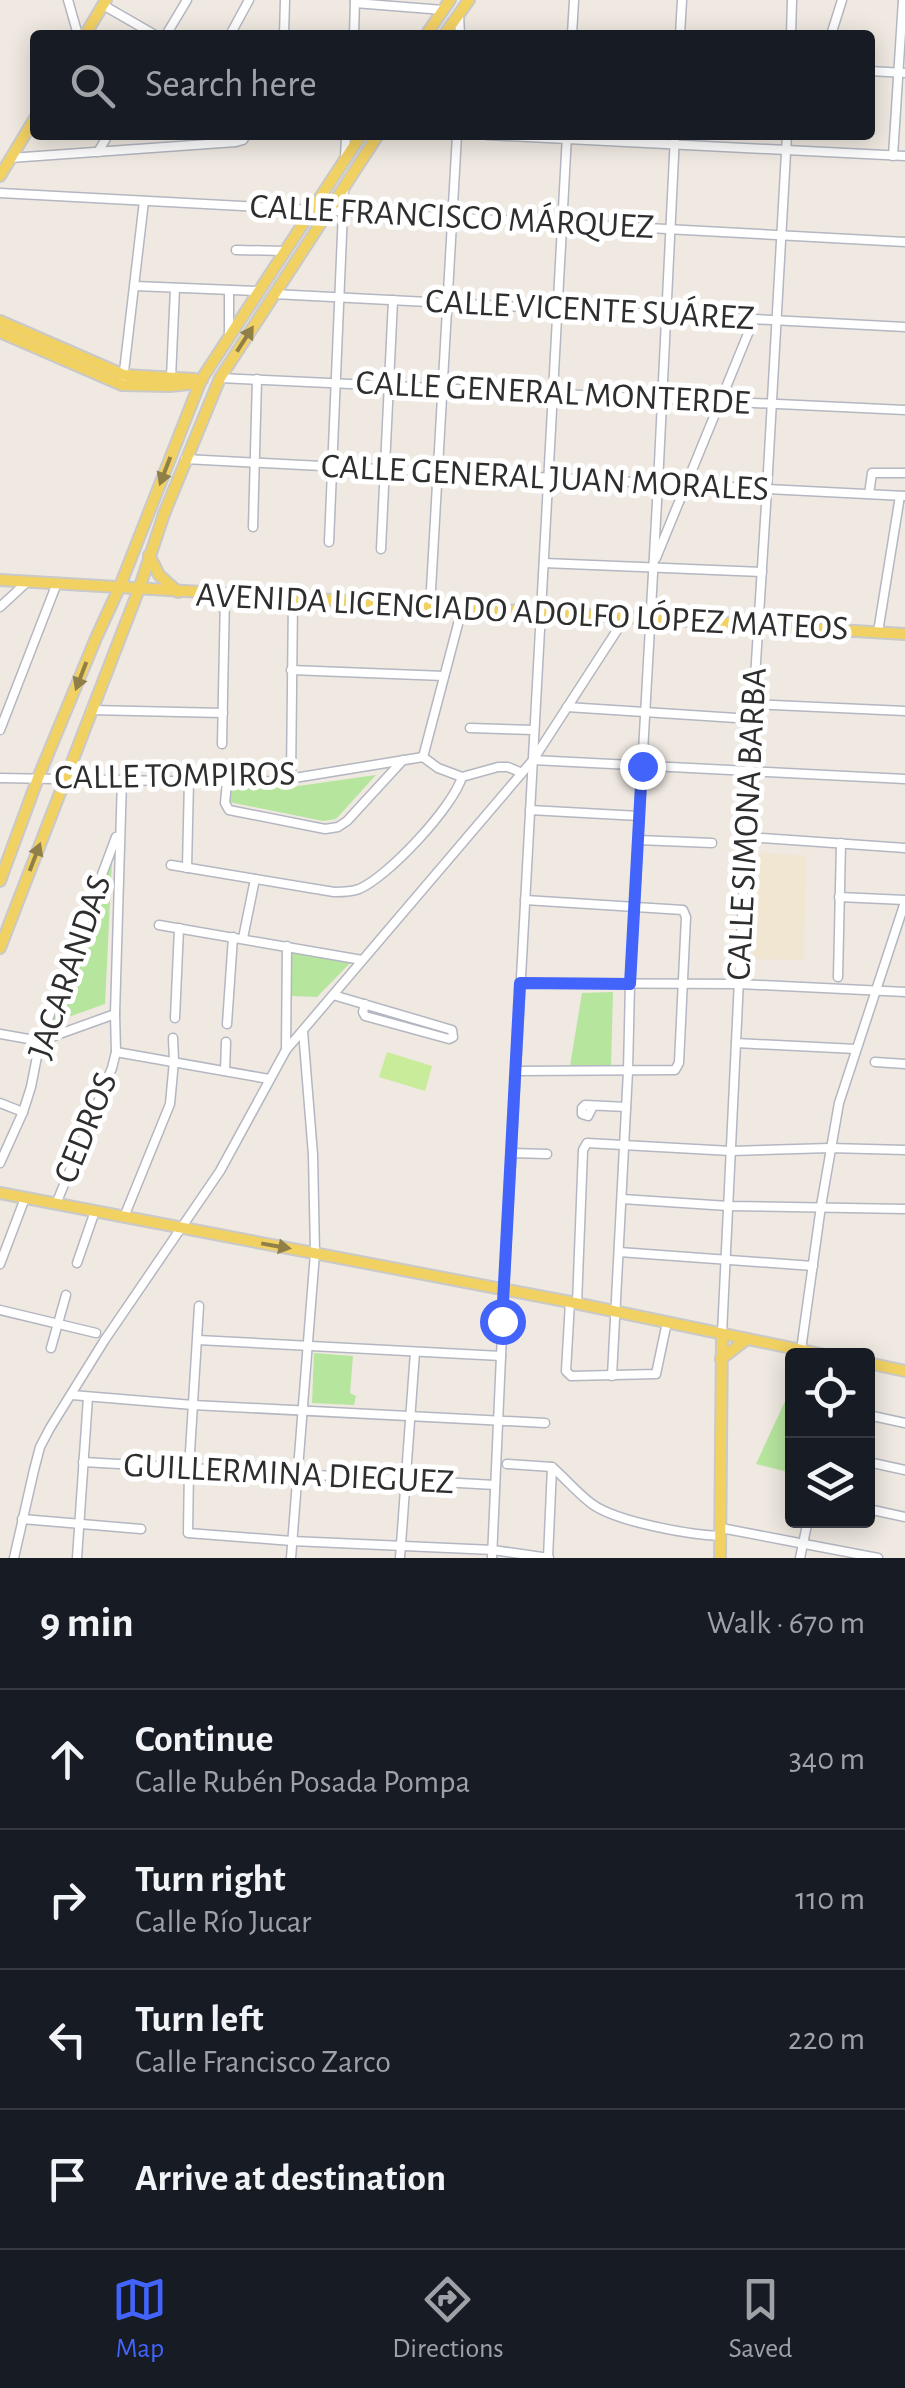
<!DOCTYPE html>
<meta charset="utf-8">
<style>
:root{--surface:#171b24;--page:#242831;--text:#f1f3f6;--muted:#9ea1a6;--line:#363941;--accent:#4264fb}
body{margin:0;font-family:"Alegreya Sans",sans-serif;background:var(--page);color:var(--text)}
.controls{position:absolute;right:30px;bottom:30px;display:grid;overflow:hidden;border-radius:10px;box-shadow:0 5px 25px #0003}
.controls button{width:90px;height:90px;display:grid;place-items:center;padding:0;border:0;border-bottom:2px solid var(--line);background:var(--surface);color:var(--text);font:50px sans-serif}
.stop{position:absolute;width:30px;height:30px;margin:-22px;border:8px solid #4264fb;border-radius:50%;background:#fff}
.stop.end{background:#4264fb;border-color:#fff;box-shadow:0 2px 10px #0008}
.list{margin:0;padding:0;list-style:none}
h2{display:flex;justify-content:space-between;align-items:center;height:130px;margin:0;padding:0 40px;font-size:42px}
h2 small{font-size:32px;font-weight:400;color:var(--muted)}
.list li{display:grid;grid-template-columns:65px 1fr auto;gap:30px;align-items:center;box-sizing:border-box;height:140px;padding:0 40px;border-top:2px solid var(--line)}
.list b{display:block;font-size:38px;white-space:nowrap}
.list p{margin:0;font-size:32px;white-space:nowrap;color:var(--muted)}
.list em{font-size:32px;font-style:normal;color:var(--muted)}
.icon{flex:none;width:55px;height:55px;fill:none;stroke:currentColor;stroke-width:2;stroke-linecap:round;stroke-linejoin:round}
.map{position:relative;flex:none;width:905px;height:1558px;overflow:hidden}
.search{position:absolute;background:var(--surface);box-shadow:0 5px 25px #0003;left:30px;right:30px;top:30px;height:110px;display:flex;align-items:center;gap:25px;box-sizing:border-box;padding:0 35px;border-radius:10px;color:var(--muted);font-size:38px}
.sheet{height:690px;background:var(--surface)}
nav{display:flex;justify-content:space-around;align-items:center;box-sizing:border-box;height:140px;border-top:2px solid var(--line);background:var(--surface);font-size:28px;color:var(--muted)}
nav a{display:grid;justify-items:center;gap:5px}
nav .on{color:var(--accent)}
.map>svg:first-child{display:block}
</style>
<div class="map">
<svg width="905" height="1558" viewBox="0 0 905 1558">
<rect width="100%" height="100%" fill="#efe9e1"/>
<!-- education -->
<path fill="#f0e6d1" d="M760,852l46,4 -2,104 -52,-1z"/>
<!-- green -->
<g fill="#b6e59e">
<path d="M376,775l-40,44 -13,2 -94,-19 3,-15h59z"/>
<path d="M112,861l-7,143 -54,19z"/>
<path d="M291,950l61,11 -35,36 -26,-1z"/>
<path d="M613,992l-2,74h-41l12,-73z"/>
<path d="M314,1353l39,3 -3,37 6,3 -2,9 -42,-2z"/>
<path d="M792,1386v87l-36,-9z"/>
</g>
<!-- pitch -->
<path fill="#c9ec9a" d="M387,1052l45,14 -7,25 -46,-14z"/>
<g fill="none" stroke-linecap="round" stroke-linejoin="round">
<defs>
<g id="minor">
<path d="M68,0l10,35"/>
<path d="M355,3l88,7"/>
<path d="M103,5l52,30"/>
<path d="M459,15l1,20"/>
<path d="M166,35l21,-35"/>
<path d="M230,35l19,-35"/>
<path d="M284,35l1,-35"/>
<path d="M354,35l1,-35"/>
<path d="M572,35l2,-35"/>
<path d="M680,35l2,-35"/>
<path d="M791,35l1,-35"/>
<path d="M831,35l11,-35"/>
<path d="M870,71l35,2"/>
<path d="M487,135l418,21"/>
<path d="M98,152l10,-17"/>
<path d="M893,156l10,-156"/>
<path d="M10,158l226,-16 7,-2 3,-5"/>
<path d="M345,159l1,-24"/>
<path d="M0,193l905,49"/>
<path d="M236,250l49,1"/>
<path d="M135,286l122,5"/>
<path d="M274,294l631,33"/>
<path d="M229,335v-45"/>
<path d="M171,378l4,-90"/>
<path d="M220,378l685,32"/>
<path d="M123,380l21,-179"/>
<path d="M185,459l720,37"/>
<path d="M869,494l3,-21h33"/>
<path d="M253,527l4,-148"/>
<path d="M329,542l15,-355"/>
<path d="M381,549l12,-249"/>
<path d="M656,558l98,-239"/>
<path d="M544,563l218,9"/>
<path d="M0,607l27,-25"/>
<path d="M430,607l27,-472"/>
<path d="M878,632l22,-136"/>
<path d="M291,670l153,6"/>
<path d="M753,704l152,7"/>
<path d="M567,707l185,12"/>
<path d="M91,710l132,3"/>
<path d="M470,728l64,2"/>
<path d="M0,730l57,-147"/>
<path d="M222,744l3,-149"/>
<path d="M423,757l39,-148"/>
<path d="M533,760l372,19"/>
<path d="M0,778l227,4 49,-1 147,-24 15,11 24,9 36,-10h10l14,6"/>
<path d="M291,779l2,-180"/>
<path d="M227,782l-2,21 4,7 96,19 13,-2 9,-6 56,-61"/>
<path d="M530,810l109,6"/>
<path d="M746,837l159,11"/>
<path d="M638,840l74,3"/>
<path d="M171,865l163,27c8,0 17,0 25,-3 29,-12 94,-82 103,-112"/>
<path d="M187,868l2,-88"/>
<path d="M839,897l66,3"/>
<path d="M159,925l203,35"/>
<path d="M243,938l12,-59"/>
<path d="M838,977l3,-134"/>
<path d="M521,983l218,1 166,8"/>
<path d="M333,995l119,35 1,7 -4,2 -84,-23 -2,-4 2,-8"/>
<path d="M175,1018l4,-90"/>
<path d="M227,1024l6,-87"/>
<path d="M0,1034l40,7 75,-27"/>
<path d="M736,1043l120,6"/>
<path d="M286,1050l1,-104"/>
<path d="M116,1052l153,27"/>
<path d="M875,1062l30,2"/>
<path d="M225,1071l1,-29"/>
<path d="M517,1071l158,-1 4,-7 7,-146 -3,-7 -158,-10"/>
<path d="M0,1103l23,9"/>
<path d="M593,1106l-5,10 -6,-2v-6l3,-3 41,2"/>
<path d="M512,1153l35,1"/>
<path d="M0,1163l23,-51 8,-25 9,-46 76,-204"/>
<path d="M622,1199l106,7 177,3"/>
<path d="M56,1204l56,-136 4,-16 -1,-38 7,-235"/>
<path d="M124,1217l46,-113 4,-43 -1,-23"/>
<path d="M619,1252l194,14"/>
<path d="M77,1263l18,-52"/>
<path d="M0,1264l25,-66"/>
<path d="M570,1302l-4,69 5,5 85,-2 11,-52"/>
<path d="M577,1304l6,-154 4,-7 144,8 99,-3 75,2"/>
<path d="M199,1306l-10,162 -1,65 104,8 201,9 56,8"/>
<path d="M0,1310l96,23"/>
<path d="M722,1334l27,-562 18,-283 20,-354"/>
<path d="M198,1340l303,16"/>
<path d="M51,1348l15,-53"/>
<path d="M801,1350l20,-144 18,-103 66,-201"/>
<path d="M612,1376l16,-305 2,-87 28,-500 17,-349"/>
<path d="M72,1395l121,10 352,18"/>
<path d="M868,1415l37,8"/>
<path d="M83,1462l412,23"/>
<path d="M868,1462l37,8"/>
<path d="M507,1464l45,3c13,11 25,26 40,37 25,18 98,31 129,32"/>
<path d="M868,1509l37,8"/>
<path d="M22,1519l119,10"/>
<path d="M721,1528l157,30"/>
<path d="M14,1558l20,-88 6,-23 10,-19 54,-87 116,-170 66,-121 247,-290 92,-142"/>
<path d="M77,1558l11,-161"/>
<path d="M291,1558l24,-305 -2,-98 -10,-124"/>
<path d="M400,1558l15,-206"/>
<path d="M492,1558l12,-269 63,-1154"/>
<path d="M548,1558l4,-91"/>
<path d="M800,1558l8,-38"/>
</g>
<g id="major">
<path d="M85,35l21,-35"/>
<path d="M426,35l24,-35"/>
<path d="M444,35l25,-35"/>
<path d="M0,176l35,-58"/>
<path d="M0,321l124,54 71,4"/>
<path d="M0,332l122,53 48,1 19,-2 13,-4"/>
<path d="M149,555l10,20 19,17"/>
<path d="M0,580l905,54"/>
<path d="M0,881l38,-103 58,-140 24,-52 81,-206 160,-245"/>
<path d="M0,948l139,-359 25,-75 56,-136 158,-243"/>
<path d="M0,1193l570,109 260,54"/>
<path d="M721,1359l26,-20"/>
<path d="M868,1363l37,8"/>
<path d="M720,1558l2,-224"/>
</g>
</defs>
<!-- minor casing -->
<use href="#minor" stroke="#b4b7c1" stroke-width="11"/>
<!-- major casing -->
<use href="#major" stroke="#c9c9c9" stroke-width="14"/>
<!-- minor -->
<use href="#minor" stroke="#fff" stroke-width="8"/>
<!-- major -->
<use href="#major" stroke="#f2d163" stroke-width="10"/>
</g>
<!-- one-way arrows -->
<defs><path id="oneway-solid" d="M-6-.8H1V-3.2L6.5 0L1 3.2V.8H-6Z" transform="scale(2.5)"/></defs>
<g fill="#908048">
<use href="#oneway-solid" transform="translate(245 339) rotate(-57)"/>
<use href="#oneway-solid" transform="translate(165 471) rotate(111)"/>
<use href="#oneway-solid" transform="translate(81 676) rotate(111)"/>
<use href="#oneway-solid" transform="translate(35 857) rotate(-69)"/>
<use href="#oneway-solid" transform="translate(276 1246) rotate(10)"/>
</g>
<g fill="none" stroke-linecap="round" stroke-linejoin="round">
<!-- route -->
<path stroke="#4264fb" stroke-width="12" d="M502,1321l18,-338 110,1 12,-218"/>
</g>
<g text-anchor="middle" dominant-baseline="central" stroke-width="10" stroke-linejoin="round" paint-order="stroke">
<!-- street labels -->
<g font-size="35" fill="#2e2e2e" stroke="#fff">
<text transform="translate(452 217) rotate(3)">CALLE FRANCISCO MÁRQUEZ</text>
<text transform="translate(590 310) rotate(3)">CALLE VICENTE SUÁREZ</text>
<text transform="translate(553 393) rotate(3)">CALLE GENERAL MONTERDE</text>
<text transform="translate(545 478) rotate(3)">CALLE GENERAL JUAN MORALES</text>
<text transform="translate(522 612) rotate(3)">AVENIDA LICENCIADO ADOLFO LÓPEZ MATEOS</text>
<text transform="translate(175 776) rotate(-1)">CALLE TOMPIROS</text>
<text transform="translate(747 824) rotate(-87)">CALLE SIMONA BARBA</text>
<text transform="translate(70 967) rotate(-71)">JACARANDAS</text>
<text transform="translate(86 1128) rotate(-68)">CEDROS</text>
<text transform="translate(289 1474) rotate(3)">GUILLERMINA DIEGUEZ</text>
</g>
</g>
</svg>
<div class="controls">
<button><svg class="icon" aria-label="locate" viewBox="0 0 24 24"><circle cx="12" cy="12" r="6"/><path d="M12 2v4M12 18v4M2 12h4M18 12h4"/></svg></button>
<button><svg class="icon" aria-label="layers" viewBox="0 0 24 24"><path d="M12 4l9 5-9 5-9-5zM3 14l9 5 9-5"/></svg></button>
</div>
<div class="stop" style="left:502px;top:1321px"></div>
<div class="stop end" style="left:642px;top:766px"></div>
<div class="search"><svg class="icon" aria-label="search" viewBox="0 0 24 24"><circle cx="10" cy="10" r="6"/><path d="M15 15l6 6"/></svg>Search here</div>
</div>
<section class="sheet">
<h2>9 min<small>Walk · 670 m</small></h2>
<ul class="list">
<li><svg class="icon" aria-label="ahead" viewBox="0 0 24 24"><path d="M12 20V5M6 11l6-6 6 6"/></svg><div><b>Continue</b><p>Calle Rubén Posada Pompa</p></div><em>340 m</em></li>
<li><svg class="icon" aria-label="right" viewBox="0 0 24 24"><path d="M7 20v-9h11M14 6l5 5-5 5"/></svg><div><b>Turn right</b><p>Calle Río Jucar</p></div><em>110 m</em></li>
<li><svg class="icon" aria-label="left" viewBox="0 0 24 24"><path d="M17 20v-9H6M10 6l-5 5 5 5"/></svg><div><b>Turn left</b><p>Calle Francisco Zarco</p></div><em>220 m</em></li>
<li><svg class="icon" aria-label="arrive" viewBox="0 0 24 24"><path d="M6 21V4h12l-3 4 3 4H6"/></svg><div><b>Arrive at destination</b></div></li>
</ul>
</section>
<nav>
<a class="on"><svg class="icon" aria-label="map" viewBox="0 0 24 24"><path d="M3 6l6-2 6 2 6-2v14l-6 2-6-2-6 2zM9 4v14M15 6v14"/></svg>Map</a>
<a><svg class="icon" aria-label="directions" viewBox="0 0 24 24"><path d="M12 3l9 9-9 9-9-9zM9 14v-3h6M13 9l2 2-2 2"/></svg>Directions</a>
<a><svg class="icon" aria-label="saved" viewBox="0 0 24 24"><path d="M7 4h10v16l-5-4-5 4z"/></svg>Saved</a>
</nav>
